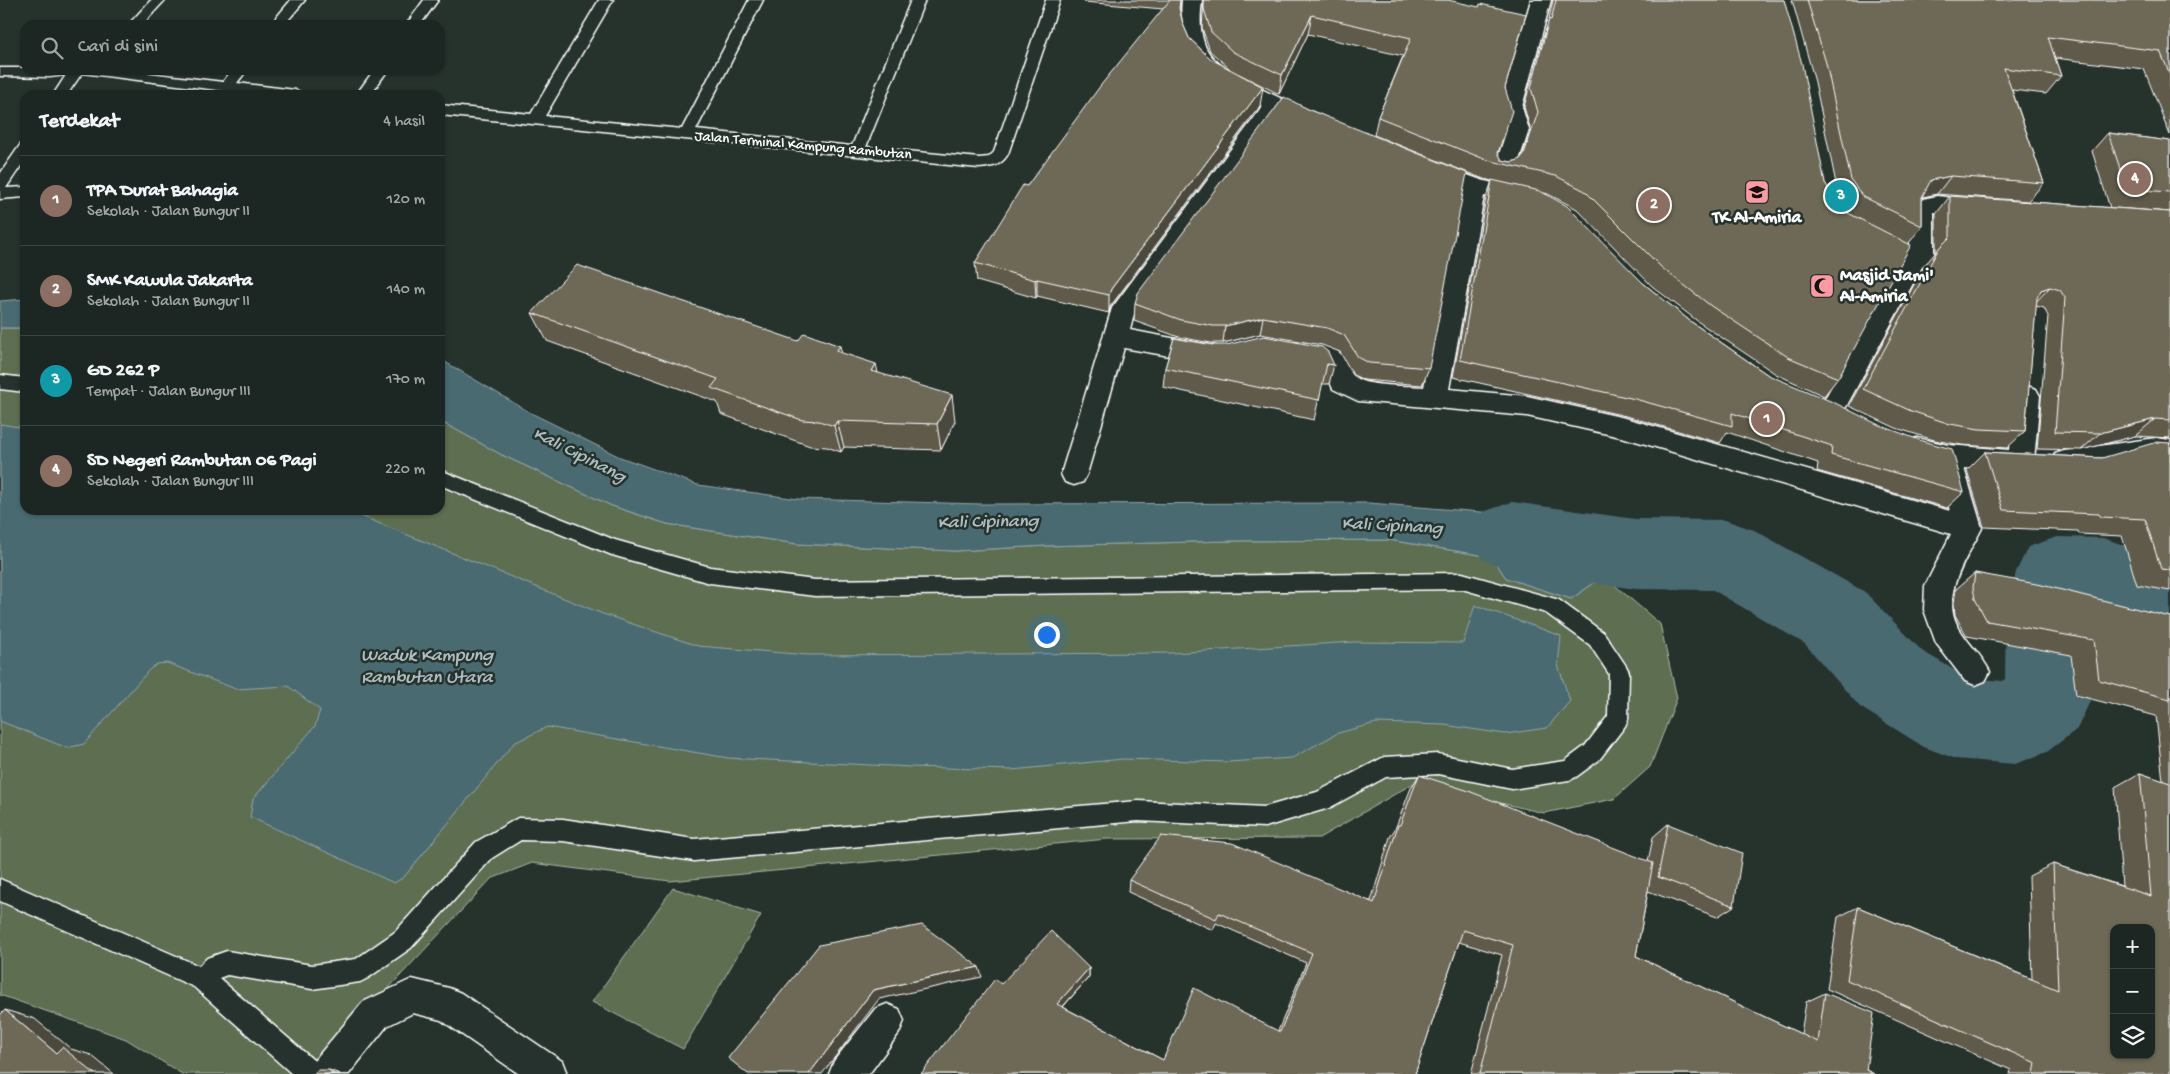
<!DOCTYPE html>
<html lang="id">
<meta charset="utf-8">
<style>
:root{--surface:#1c2622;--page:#252e2a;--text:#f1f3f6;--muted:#a0a5a5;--line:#3a4340;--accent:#ff9aa2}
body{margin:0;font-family:"Gochi Hand",sans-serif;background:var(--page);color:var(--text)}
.controls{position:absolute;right:15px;bottom:15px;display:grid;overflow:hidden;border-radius:10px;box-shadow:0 1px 4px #0004}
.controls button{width:45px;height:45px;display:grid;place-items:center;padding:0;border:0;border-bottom:1px solid var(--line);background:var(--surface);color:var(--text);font:25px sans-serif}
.you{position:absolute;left:1046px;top:634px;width:18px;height:18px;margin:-12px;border:4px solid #fff;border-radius:50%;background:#1a73e8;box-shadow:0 0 0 8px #1a73e833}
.badge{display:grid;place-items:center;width:32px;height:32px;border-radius:50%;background:var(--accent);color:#fff;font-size:16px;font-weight:700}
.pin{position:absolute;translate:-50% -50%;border:2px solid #fff;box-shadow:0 1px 5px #0006}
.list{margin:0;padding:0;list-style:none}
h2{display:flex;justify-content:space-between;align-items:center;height:65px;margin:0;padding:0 20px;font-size:21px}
h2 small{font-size:16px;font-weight:400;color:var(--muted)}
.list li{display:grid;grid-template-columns:32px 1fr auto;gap:15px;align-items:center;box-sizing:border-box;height:90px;padding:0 20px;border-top:1px solid var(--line)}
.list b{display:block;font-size:19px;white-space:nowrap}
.list p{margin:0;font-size:16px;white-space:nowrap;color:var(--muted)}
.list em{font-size:16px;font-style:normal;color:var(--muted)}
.icon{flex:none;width:28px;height:28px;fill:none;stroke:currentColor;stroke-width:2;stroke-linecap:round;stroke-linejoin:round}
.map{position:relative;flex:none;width:2170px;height:1074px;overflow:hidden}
.search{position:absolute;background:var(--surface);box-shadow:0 1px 4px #0004;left:20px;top:20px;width:425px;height:55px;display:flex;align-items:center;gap:12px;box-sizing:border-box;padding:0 18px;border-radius:15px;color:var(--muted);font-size:19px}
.panel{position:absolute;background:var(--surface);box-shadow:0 1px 4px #0004;left:20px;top:90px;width:425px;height:425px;border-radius:15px}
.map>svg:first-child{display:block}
</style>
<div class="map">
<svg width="2170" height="1074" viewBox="0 0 2170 1074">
<rect width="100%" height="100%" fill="#26332d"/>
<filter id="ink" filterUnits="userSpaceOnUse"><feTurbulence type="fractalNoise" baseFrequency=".02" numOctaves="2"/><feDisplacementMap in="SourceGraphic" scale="10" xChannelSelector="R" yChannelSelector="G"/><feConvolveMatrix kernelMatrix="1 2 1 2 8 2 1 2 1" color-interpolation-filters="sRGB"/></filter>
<g filter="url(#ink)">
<!-- green -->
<g fill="#5d6e51" stroke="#aeb6a8">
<path d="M0,328h25v182h415v-89l62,34 110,51 55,18 130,20 158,7 91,-5 182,-5 161,-1 103,17 14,21 65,21 33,-23 56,48 17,74 -27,69 -36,32 -70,14 -130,-30 -95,55 -212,1 -437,42 -138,-18 -41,16 -183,195h-126l-56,-35 -126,-44z"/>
<path d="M673,888l88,27 -78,134 -91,-47z"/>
</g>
<!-- water -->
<g fill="#4a6b71" stroke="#92a6aa">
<path d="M25,299v29h-25v-27z"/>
<path d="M440,359l91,54 89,44 78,28 100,14 183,5 388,-1 274,22 -39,51 -33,23 -65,-21 -14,-21 -103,-17 -161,1 -182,5 -91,5 -158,-7 -130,-20 -55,-18 -110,-51 -62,-34z"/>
<path d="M0,424l25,4v82h321l257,104 95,32 110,9 364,-2 182,-11 109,1 12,-38 86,31 -3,29 12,36 -23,27 -42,6 -61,-9 -68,-2 -38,10 -46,25 -64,4 -105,-3 -111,11 -101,-3 -183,-9 -181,-31 -33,16 -110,134 -10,6 -144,-66 3,-18 62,-73 5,-16 -32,-24 -52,3 -69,-26 -10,1 -8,6 -65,74 -17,4 -67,-27z"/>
</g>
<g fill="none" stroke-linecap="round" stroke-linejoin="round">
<!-- river -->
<path fill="#4a6b71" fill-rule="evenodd" d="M1512,502l123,17 90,1 29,10 111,62 57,59 46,27 35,3 2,-2 1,-63 10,-44 12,-25 29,-10 46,1 29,10 38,33v92l-30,-11 -49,-48 2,68 -3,19 -13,28 -30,23 -32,12 -59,-5 -32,-12 -64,-40 -55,-63 -92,-54 -78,-1 -123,-19 -29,-10 -12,-24 12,-24z"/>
<defs>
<g id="service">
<path d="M151,0h14l-23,25h-14z"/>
<path d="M291,0h14l-21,25h-14z"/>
<path d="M424,0h14l-18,25h-14z"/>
<path d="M599,0h14l-68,116 137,13 67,-129h14l-67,130 156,16 59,-146h14l-59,147 113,11 10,-1 5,-5 52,-152h14l-52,154c-7,12 -16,13 -29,14l-539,-53v-10l91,9z"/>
<path d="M0,68h25v2h98l100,12 9,-12h15l-10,13 58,7 5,2 2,3h-45l-175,-22 -15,22h-14l13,-20 -16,2 -50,-1z"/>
<path d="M374,70h14l-18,25h-14z"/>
<path d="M25,143v17l-19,28 19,-1v10l-25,2v-25l20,-29z"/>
<path d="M0,375l25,3v14l-25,-3z"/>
<path d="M440,470l175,70 95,27 105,13 647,-7 97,27 45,33 22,33 3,6 -1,47 -3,7 -26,34 -23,17 -7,3 -57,9 -74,-15 -52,3 -57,31 -64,19 -127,-6 -444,40 -131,-20 -42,-1 -29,18 -81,90 -43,30 -8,4 -48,7 -85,-14 -8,3 100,87 3,9h-30l-98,-87 -194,-86v-22l199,87 8,-8 20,-7 85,14 44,-6 39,-27 81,-90 42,-24 45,1 131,20 444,-38 127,6 52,-15 67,-35 54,-3 74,15 53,-8 20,-15 23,-30 1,-42 -19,-29 -44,-32 -84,-24 -647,7 -105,-13 -98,-28 -172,-70z"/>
</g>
<g id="minor">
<path d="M1182,0h20c-2,17 -3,34 5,50 14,26 86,53 114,66l3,5 -3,5 -8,2 -8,-2 -26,-12 -144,196 -5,20 88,17 3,7 -3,7 -9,2 -85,-15 -37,126 -4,8 -9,3 -9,-3 -4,-8 51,-166 151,-202c-52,-25 -87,-41 -81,-106z"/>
<path d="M1531,0h20l-29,107 7,23 -14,42 -3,5 -8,2 -8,-2 -3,-5 14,-42 -7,-23z"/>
<path d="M1431,162l50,18 51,13 3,5 -3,5 -8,3 -40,-10 -35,193 78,7 98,22 325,93 -13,-47 -29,-9 -4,-7 4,-7 9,-3 31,7 61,5 5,-54 4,-7 9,-3 9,3 4,7 -6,65 -4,8 -14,3 -52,-4 18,60c-15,30 -43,67 -23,100 9,16 23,27 31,44l-5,9 -10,4 -10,-4 -29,-38 -12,-33 1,-24 26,-52 -326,-96 -98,-22 -169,-15 -25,-12 -8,-19 -7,-6 -31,-6 -3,-7 3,-7c15,-4 44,-1 55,11 7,10 8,22 20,26 14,5 46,5 62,6l39,-197 -40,-16 -3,-5 3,-5z"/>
<path d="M1937,196l52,6 3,6 -3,6 -8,2 -47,-4v42l-4,6 -7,5 -83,153 -9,3 -9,-3 -4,-7 83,-149 -37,-17 -4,-6 4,-6 8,-2 38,14v-30l8,-15z"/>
<path d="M2156,438l14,2v20c-13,-1 -26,-1 -39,1 -25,4 -52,17 -76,9l-4,-8 4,-8 9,-3z"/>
<path d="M412,979l37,9 12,5 101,68 5,13h-48l-78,-54 -28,-7 -26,13 -38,48h-40l5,-13 49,-59z"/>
<path d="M887,1004l12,5 5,12 -5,12 -30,41h-40l5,-13 41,-52z"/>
</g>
</defs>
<!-- service casing -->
<use href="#service" stroke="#fff" stroke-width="3"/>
<!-- minor casing -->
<use href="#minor" stroke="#fff" stroke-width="3"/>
<!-- service -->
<use href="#service" fill="#26332d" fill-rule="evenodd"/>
<!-- minor -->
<use href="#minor" fill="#26332d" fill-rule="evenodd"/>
</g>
<!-- wall -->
<g fill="#5e5a4a" stroke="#fff">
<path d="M1084,0h96v8l3,16 6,14 22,21 19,10 -20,-18 -8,-23 2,-28h244l57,88 -7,65 4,7 9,2 8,-2 3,-4 9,-25 -7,-24 19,-69 5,-15 5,-23h-1h232l41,183 19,28 5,3 -10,-16 -24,-116 -23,-82h378v135l-26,-66 -89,-11 6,18 -15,18 -34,-4 32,93 -16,18 -91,-7 -15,3v29l-13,17 -71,135 -14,18 -48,-22 -76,-51 -48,-37 -75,-77 -29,-15 -4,-1 99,90 47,38 78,54 196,117 -17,16 -130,-37 1,-8 -91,-31 -7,11 -94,-27 -173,-39 33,-179 6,-17 -11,-3 -107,-43 4,-18 25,-61 -95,-22 -29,60 -40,-20 21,32 -150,201 -1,6 -72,-17 -1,2 -59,-17 -2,-18 52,-77 136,-177 -79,-7z"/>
<path d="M1284,97l145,271 -7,17 -58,-5 -11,-5 -13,-23 -18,-7 -62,-11 -37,9h-12l-32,-6 -45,-16 1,-18z"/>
<path d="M2108,133l62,8v71l-60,-4 -18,-57z"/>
<path d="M1950,196l220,16v226l-35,-2 -54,14 -44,-1 11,-133 -4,-8 -8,-2 -11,125 -18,17 -45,-3 -28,-5 -38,-12 -47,-22 75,-140 12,-14v-38z"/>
<path d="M532,313l266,28 43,12 37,20 77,48 -14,29 -97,-3 -3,5 -14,-5 -17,-1 -89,-32 -4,-12 -170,-61z"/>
<path d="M1174,338l160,27 -5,19h-7l-8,36 -151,-33 2,-19z"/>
<path d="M2170,443v148l-33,-6 -15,-49 -43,-2 -1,-3 -94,-4 -17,-57 18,-18 117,6z"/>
<path d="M1975,573l195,44v457h-160l1,-4 -184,-81 11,-72 20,-10 174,72 -3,-103 24,-12 69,22 -7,-99 25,-14 23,8 -7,-65 -80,-21 -5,-40 -104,-19 -12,-21 -1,-12 2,-14z"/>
<path d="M1419,775l229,87 5,-25 15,-13 66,82 -17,11 -69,-26 -12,65 165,78 5,-32 19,-9 41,77 8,4h-403l31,-119 -43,-13 -44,132h-494l80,-90 88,-16v9l-26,30 100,53 115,-29 28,-68 -90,-40 -3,7 -85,-38 1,-12 242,21 19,-64 5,-8 16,-41z"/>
</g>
<!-- shaded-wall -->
<g fill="#4c4a3c" stroke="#fff">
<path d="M1312,15l-4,19 -29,60 3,-19z"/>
<path d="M1263,87l-3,19 -150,201 -1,6v-18l2,-6z"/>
<path d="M1951,176l-14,18 -19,4 13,-18z"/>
<path d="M1037,279v17l-1,2 -1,-18z"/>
<path d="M2050,287l-17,18 -9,3 17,-18z"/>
<path d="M1263,317l-3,17 -37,9 2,-17z"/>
<path d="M840,346l6,27 -10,-22z"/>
<path d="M876,364l6,27 -10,-20z"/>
<path d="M952,395l3,26 -14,29 -4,-26z"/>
<path d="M2155,419l-20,17 -54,14 19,-17z"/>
<path d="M837,421l7,26 -3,5 -7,-26z"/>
<path d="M979,967l3,10 -103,22 -57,75h-13l64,-84z"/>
<path d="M1089,968v9l-31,35 -1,-8z"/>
<path d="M5,1010l30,9 36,30 20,6 23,19h-19l-39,-21z"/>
<path d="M329,1070l11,4h-6z"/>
</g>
<!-- building -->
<g fill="#6d6956" stroke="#fff" fill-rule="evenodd">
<path d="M1170,0h10l-1,8 4,16 6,14 22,21 52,28 -152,202 -2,6 -72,-16 -2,1 -60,-17 48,-78 4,1 74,-101z"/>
<path d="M1204,0h244l31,7 1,-3 46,10 -21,74 7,23 -14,42 4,7 9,2 8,-2 5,-6 14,-42 -7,-24 18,-69 2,1 5,-20h228l18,64 23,119 19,28 67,34 -73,133 -50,-21 -77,-51 -49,-38 -77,-77 -29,-15 -69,-16 -109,-43 33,-79 -99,-23 -30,60 -49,-23 -22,-20 -7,-23z"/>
<path d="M1807,0h363v75l-10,-24 -112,-14 13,39 -57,-8 40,115 -93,-7 -20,4 -9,17v29l-60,-30 -11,-16 -25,-117z"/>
<path d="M1284,97l28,14 155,62 -38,195 -60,-5 -11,-6 -14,-22 -17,-7 -64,-11 -38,9h-12l-32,-6 -46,-17 3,-10z"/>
<path d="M2108,133l62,8v51l-43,-3z"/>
<path d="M1492,180l48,11 27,15 76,77 47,38 78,54 67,28 44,22 43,16 30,8 12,43 -133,-37 1,-9 -100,-33v13l-97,-27 -175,-39z"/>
<path d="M1950,196l220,16v208l-15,-1 -55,14 -45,-1 10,-134 -5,-8 -10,-3 -9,3 -4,8 -12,133 -46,-2 -29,-5 -39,-13 -48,-22 76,-141 11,-11z"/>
<path d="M577,265l221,76 6,-8 36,13 -4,5 40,13 -4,7 80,24 -15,29 -100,-3 -3,5 -15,-5 -17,-1 -91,-32 7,-9 -186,-66z"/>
<path d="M1264,336l58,11 6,5 6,13 -7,-1 -8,36 -154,-32 9,-30 39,7h13z"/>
<path d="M2157,442l13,1v127l-9,-1 -16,-50 -44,-2 -2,-3 -96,-4 -18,-58 117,6z"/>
<path d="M1975,573l67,12 128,32v82l-71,-19 -5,-40 -107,-19 -12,-22 -2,-12z"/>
<path d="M2140,773l30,10v291h-136l2,-11 -189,-83 11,-73 200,83 -5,-126 98,32zM2114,928h37v127h-37z"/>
<path d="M1419,775l47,15 187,73 -17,93 182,86 7,-49 49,20 -8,57 8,4h-394l33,-129 -50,-15 -48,144h-494l74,-95 6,5 50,-53 38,37 -32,36 106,56 31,-72 86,44 32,-79 -93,-40 -3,6 -87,-39 32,-44 71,7 142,60 24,-78h2z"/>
<path d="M1668,824l74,29 -8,53 -76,-29z"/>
<path d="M922,925l57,42 -106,23 -64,84h-61l-20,-16 91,-113z"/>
<path d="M5,1010l51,43 6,-6 33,27h-95v-59z"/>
<path d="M317,1070h12l5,4h-20z"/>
</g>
</g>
<!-- icons -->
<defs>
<symbol id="school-square" viewBox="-11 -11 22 22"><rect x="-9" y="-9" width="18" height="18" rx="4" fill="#ff9aa2" stroke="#26332d"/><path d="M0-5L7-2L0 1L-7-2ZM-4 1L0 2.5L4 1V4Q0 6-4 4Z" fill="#111"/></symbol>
<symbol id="mosque-square" viewBox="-11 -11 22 22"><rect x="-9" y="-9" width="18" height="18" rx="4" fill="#ff9aa2" stroke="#26332d"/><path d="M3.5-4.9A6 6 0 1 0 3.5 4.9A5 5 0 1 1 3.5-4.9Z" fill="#111"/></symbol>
</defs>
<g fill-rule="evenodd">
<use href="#school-square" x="1743" y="178" width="28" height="28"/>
<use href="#mosque-square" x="1808" y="272" width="28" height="28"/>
</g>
<g text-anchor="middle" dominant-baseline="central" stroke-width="5" stroke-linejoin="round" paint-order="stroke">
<!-- far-street labels -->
<g font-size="15" fill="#fff" stroke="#26332d">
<text transform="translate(803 146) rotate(5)">Jalan Terminal Kampung Rambutan</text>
</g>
<!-- poi labels -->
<g font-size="18" font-weight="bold" fill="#fff" stroke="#26332d">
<text x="1757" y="218">TK Al-Amiria</text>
<text x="1840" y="276" text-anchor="start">Masjid Jami'<tspan x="1840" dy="21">Al-Amiria</tspan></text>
</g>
<!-- water labels -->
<g font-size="19" font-style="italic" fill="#aebcbf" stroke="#26332d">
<text transform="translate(579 456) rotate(27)">Kali Cipinang</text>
<text transform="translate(988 523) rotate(-1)">Kali Cipinang</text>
<text transform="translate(1392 527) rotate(3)">Kali Cipinang</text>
<text x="427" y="656">Waduk Kampung<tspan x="427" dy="22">Rambutan Utara</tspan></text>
</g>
</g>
</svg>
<div class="controls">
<button>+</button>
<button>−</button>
<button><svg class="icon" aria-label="layers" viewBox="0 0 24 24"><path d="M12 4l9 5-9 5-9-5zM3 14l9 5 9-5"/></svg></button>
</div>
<div class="you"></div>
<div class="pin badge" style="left:1767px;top:419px;background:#8d6e63">1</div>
<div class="pin badge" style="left:1654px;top:205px;background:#8d6e63">2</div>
<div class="pin badge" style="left:1841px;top:196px;background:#0f9aa8">3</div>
<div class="pin badge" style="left:2135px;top:179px;background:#8d6e63">4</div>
<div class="search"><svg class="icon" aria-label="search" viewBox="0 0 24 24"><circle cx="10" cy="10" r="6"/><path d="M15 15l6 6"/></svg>Cari di sini</div>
<section class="panel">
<h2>Terdekat<small>4 hasil</small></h2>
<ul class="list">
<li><span class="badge" style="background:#8d6e63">1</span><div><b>TPA Durat Bahagia</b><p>Sekolah · Jalan Bungur II</p></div><em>120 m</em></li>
<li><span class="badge" style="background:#8d6e63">2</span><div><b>SMK Kawula Jakarta</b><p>Sekolah · Jalan Bungur II</p></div><em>140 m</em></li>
<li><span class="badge" style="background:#0f9aa8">3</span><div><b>GD 262 P</b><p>Tempat · Jalan Bungur III</p></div><em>170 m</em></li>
<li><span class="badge" style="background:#8d6e63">4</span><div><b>SD Negeri Rambutan 06 Pagi</b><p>Sekolah · Jalan Bungur III</p></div><em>220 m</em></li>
</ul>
</section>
</div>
